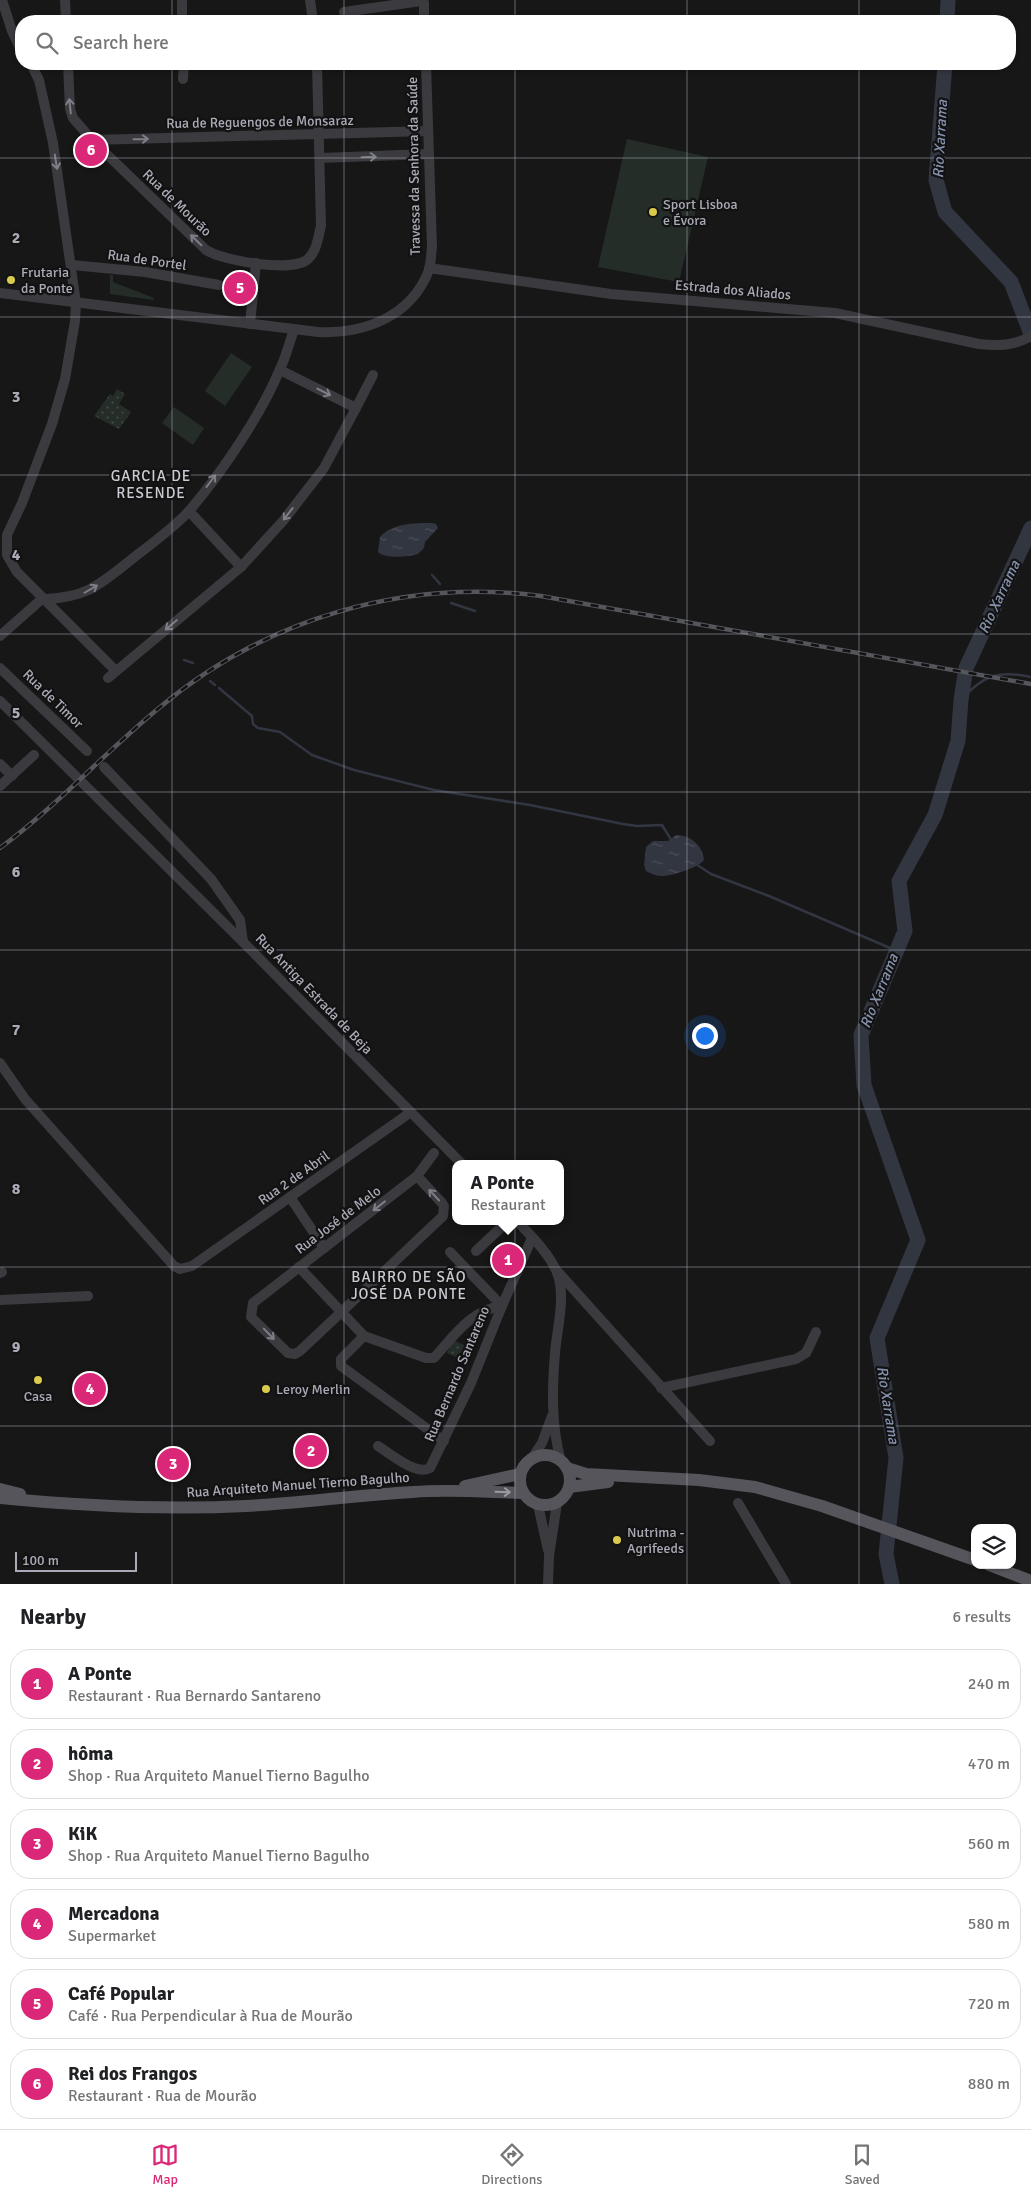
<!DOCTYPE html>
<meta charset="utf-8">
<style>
:root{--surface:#fff;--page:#f2f2f2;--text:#202124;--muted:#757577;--line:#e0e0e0;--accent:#db2777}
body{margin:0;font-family:Signika,sans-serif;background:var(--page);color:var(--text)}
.controls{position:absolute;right:15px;bottom:15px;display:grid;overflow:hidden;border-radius:10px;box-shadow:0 1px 4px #0004}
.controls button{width:45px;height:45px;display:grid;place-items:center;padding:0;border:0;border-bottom:1px solid var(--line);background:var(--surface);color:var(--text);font:25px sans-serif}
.scale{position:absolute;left:15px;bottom:12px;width:122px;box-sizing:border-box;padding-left:5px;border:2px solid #aaabb6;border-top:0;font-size:14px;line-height:18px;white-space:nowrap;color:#aaabb6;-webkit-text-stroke:4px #121213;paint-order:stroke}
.you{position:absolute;left:704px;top:1035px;width:18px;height:18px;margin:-12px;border:4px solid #fff;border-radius:50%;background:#1a73e8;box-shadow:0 0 0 8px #1a73e833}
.badge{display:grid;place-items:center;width:32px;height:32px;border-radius:50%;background:var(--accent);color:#fff;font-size:16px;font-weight:700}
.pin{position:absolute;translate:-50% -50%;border:2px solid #fff;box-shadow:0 1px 5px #0006}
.popup{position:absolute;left:452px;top:1160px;width:112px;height:65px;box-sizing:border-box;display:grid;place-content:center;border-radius:10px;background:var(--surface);filter:drop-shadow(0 1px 4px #0005);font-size:16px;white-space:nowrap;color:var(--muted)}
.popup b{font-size:19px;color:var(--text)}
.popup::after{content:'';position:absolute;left:50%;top:100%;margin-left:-10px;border:10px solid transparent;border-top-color:var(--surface)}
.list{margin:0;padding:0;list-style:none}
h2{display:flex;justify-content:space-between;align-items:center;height:65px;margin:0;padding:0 20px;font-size:21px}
h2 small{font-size:16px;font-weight:400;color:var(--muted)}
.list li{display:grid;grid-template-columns:32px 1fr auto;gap:15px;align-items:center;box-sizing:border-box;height:70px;margin:0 10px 10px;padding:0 10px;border:1px solid var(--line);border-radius:20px}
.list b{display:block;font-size:19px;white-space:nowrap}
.list p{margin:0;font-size:16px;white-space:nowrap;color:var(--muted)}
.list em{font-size:16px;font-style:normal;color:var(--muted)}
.icon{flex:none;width:28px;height:28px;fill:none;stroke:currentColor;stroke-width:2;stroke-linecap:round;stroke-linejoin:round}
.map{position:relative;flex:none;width:1031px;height:1584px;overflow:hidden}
.search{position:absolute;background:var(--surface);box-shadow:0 1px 4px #0004;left:15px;right:15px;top:15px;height:55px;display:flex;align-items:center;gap:12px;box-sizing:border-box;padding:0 18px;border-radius:20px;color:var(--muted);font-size:19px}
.sheet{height:545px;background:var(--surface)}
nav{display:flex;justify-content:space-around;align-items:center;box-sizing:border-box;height:70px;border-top:1px solid var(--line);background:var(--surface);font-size:14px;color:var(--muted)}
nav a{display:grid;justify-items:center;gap:2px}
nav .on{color:var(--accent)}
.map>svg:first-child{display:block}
</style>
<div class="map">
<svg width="1031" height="1584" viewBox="0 0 1031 1584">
<defs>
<pattern id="park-dots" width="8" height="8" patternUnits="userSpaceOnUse" patternTransform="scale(1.25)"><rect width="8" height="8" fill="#252d28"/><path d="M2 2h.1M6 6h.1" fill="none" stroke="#424945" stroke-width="1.8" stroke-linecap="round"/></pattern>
<pattern id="water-ripples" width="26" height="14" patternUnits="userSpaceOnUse" patternTransform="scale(1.25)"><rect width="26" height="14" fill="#323640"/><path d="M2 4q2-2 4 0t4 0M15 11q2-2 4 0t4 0" fill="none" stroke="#4d5059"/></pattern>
</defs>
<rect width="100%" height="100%" fill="#171718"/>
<!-- grass -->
<g fill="#252d28">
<path d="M627,139l81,18 -29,125 -81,-15z"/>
<path d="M110,275h3v7l41,16v2l-44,-6z"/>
<path d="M231,353l21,14 -27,39 -20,-15z"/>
<path d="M174,407l30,21 -11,17 -31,-22z"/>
</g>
<!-- park -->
<g fill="url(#park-dots)">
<path d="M117,389l8,5 -6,10 12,8 -12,17 -25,-13 16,-22 3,2z"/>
<path d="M453,1340l20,9 -6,13 -20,-9z"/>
</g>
<!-- water -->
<g fill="url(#water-ripples)">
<path d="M432,523l4,1 2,4 -13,14 -1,6 -6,6c-10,3 -33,5 -40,-2l2,-15c12,-14 35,-14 52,-14z"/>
<path d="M676,835c15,0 27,11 28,25 -6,8 -32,16 -43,16 -5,0 -11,-3 -15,-5l-2,-6 2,-18 7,-6h15z"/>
</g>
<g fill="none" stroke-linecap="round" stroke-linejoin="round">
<!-- stream -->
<g stroke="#323640" stroke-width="2.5">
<path d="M432,575l8,9"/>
<path d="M451,603l24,8"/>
<path d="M184,660l9,3"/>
<path d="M210,681l5,4"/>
<path d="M219,688l33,28 1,8 5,4 22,4 32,23 42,15 80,20 96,15 93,19 14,2 25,-1 10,16"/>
<path d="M961,700c22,-25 38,-30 70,-23"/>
<path d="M696,864l15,10 58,22 121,52 4,9"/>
</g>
<!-- river -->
<g stroke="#323640" stroke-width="15">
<path d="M947,21l1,-21"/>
<path d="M945,64l-9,116 9,32 66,70 20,52"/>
<path d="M892,1584l-6,-30 10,-96 -19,-120 41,-98 -54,-155 -3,-50 44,-104 -6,-50 36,-66 23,-74 3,-41 5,-32 65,-140"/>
</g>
<!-- minor -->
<g stroke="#3a3a3f" stroke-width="10">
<path d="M2,0l10,31 9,19"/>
<path d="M65,0l1,21"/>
<path d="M182,0v21"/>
<path d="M310,0l3,21"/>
<path d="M344,12l77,-11 3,2v18"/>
<path d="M31,64l8,16 14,63 23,160 -1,18 -10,58 -13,45 -30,79 -15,32v20l10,17 99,99"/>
<path d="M68,64l2,45 3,9 19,22 114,110c17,11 87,23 102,9 9,-8 10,-22 13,-33l-4,-162"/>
<path d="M32,65l25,-1"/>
<path d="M183,79l1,-15"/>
<path d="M92,140l336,-9"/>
<path d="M320,158l109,-4"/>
<path d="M72,265l73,7 74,13"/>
<path d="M429,268l182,26 224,19 144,31c19,2 35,2 52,-8"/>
<path d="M0,293l318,39c46,2 93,-15 111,-62 2,-7 2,-16 3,-23l-6,-183"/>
<path d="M250,324l6,-61"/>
<path d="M356,408l17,-33"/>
<path d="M189,511l52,56"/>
<path d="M45,599c43,-2 54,-14 87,-40 18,-14 43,-32 58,-49 32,-38 71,-95 90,-141 6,-12 9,-26 14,-39"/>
<path d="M0,636l43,-38"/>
<path d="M0,668l87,83"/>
<path d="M108,678l133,-111 42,-46 41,-53 32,-60 -76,-38"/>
<path d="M0,701l243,241 219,222"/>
<path d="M0,764l12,12"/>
<path d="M104,767l107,112 29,41 3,22"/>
<path d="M0,786l34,-31"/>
<path d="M0,1063l25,36 149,167 6,3 12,-3 219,-154"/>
<path d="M417,1176l25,27 2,3 -1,10 -143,135 -5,3 -7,-1 -37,-36 2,-14 164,-127 17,-23"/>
<path d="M290,1197l34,51"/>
<path d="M517,1221c14,15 30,30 39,49 11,25 1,57 -1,83 -3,36 -4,73 6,108"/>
<path d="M476,1251l32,-30"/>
<path d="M450,1252l52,54"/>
<path d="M299,1267l65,69 62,22h8c19,-21 38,-49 68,-52"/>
<path d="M558,1272l152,169"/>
<path d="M0,1273l2,-1"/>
<path d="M0,1300l88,-4"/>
<path d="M364,1336l-23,23v7l103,75"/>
<path d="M661,1388l135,-29 10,-6 10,-21"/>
<path d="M378,1446c12,8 39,30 52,22l41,-85 31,-77 30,-68"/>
<path d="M532,1458l10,-15 10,-27"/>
<path d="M738,1503l48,81"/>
<path d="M538,1505l10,45"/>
<path d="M548,1584l1,-28 8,-53"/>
</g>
<!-- major -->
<g stroke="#55555b" stroke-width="12">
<circle cx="545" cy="1480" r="25"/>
<path d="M567,1468l19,6 113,6 56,7 67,19 153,54"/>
<path d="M465,1486l55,-12"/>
<path d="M569,1487l39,-5"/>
<path d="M0,1489l20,5"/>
<path d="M0,1498c82,8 164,12 246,8 56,-3 111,-11 167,-14 36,-3 73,0 110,1"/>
<path d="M989,1565l42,16"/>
</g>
<defs>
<path id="rail" d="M0,848c57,-42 104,-95 159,-140 106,-89 244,-130 382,-112l490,88"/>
</defs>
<!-- rail casing -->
<use href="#rail" stroke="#54565b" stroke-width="4.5"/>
<!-- rail -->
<use href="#rail" stroke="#121213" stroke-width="2.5" stroke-dasharray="8" stroke-linecap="butt"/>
</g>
<!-- one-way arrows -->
<defs><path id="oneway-shaft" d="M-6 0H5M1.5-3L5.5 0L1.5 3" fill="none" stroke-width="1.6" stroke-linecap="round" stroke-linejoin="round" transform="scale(1.25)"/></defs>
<g stroke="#7d7e86">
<use href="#oneway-shaft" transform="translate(70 106) rotate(-96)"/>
<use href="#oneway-shaft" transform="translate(141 139) rotate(-1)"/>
<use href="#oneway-shaft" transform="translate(369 157) rotate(-2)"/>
<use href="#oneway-shaft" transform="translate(56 162) rotate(81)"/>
<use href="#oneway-shaft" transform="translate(196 240) rotate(-136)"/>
<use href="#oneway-shaft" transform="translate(324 392) rotate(27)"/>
<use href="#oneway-shaft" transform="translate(211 481) rotate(-53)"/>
<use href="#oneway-shaft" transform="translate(288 514) rotate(128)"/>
<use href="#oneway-shaft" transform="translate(91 589) rotate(-30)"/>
<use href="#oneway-shaft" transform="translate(171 625) rotate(140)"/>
<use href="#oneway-shaft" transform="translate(434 1195) rotate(-133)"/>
<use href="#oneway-shaft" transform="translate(379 1206) rotate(142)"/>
<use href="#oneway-shaft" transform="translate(269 1334) rotate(46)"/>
</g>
<use stroke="#999aa4" href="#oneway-shaft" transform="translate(503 1492) rotate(2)"/>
<!-- grid -->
<path fill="none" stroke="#aaabb6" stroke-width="1" stroke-opacity="0.55" d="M172,0v21M344,0v21M515,0v21M687,0v21M859,0v21M172,64v1520M344,64v1520M515,64v1520M687,64v1520M859,64v1520M0,158h1031M0,317h1031M0,475h1031M0,634h1031M0,792h1031M0,950h1031M0,1109h1031M0,1267h1031M0,1426h1031"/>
<!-- markers -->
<g fill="#dbcb4c" stroke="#121213" stroke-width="2">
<circle cx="653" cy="212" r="5"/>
<circle cx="11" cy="280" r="5"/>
<circle cx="38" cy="1380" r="5"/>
<circle cx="266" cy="1389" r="5"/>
<circle cx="617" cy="1540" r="5"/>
</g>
<g text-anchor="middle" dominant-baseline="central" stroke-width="4.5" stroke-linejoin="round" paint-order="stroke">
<!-- street labels -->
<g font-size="14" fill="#aaabb6" stroke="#121213">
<text transform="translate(260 122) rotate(-1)">Rua de Reguengos de Monsaraz</text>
<text transform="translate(414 166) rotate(-91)">Travessa da Senhora da Saúde</text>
<text transform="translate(177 203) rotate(44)">Rua de Mourão</text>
<text transform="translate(147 260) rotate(8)">Rua de Portel</text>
<text transform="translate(733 290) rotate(5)">Estrada dos Aliados</text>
<text transform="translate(53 699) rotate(44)">Rua de Timor</text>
<text transform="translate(314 994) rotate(46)">Rua Antiga Estrada de Beja</text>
<text transform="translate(294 1178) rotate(-35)">Rua 2 de Abril</text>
<text transform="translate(338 1220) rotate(-37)">Rua José de Melo</text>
<text transform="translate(457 1374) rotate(-67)">Rua Bernardo Santareno</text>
<text transform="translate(298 1485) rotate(-4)">Rua Arquiteto Manuel Tierno Bagulho</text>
</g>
<!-- poi labels -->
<g font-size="14" fill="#aaabb6" stroke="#121213" text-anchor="start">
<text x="663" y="204">Sport Lisboa<tspan x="663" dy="16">e Évora</tspan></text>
<text x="21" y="272">Frutaria<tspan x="21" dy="16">da Ponte</tspan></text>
<text x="276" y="1389">Leroy Merlin</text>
<text x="38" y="1396" text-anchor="middle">Casa</text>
<text x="627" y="1532">Nutrima -<tspan x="627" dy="16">Agrifeeds</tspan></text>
</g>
<!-- water labels -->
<g font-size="15" font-style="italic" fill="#8692ad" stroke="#121213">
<text transform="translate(940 139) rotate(-87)">Rio Xarrama</text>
<text transform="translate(999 597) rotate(-65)">Rio Xarrama</text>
<text transform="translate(879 991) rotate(-68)">Rio Xarrama</text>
<text transform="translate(888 1405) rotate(81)">Rio Xarrama</text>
</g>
<!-- neighbourhood labels -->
<g font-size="15" letter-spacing="1" fill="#cbcbd3" stroke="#121213">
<text x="151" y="476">GARCIA DE<tspan x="151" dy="17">RESENDE</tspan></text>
<text x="409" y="1277">BAIRRO DE SÃO<tspan x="409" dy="17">JOSÉ DA PONTE</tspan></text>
</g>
</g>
<g font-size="16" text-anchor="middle" font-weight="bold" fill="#aaabb6" stroke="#121213" stroke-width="4.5" stroke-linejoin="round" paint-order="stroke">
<text x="16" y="243">2</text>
<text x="16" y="402">3</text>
<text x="16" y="560">4</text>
<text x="16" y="718">5</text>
<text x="16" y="877">6</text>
<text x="16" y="1035">7</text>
<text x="16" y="1194">8</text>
<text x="16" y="1352">9</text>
</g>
</svg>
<div class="controls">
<button><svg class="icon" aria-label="layers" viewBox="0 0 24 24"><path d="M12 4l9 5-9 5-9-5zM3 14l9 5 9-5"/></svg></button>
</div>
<div class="scale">100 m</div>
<div class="you"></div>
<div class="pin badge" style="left:508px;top:1260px">1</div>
<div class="popup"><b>A Ponte</b>Restaurant</div>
<div class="pin badge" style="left:311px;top:1451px">2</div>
<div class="pin badge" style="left:173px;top:1464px">3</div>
<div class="pin badge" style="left:90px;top:1389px">4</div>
<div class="pin badge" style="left:240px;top:288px">5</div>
<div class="pin badge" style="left:91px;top:150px">6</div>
<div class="search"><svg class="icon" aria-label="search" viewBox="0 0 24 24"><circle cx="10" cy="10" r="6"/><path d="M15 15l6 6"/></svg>Search here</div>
</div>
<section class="sheet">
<h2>Nearby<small>6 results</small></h2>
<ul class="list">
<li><span class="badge">1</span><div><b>A Ponte</b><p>Restaurant · Rua Bernardo Santareno</p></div><em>240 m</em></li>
<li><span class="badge">2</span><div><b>hôma</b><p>Shop · Rua Arquiteto Manuel Tierno Bagulho</p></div><em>470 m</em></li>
<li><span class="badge">3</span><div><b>KiK</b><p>Shop · Rua Arquiteto Manuel Tierno Bagulho</p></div><em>560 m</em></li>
<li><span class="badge">4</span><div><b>Mercadona</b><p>Supermarket</p></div><em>580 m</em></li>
<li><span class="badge">5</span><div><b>Café Popular</b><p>Café · Rua Perpendicular à Rua de Mourão</p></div><em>720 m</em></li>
<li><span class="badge">6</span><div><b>Rei dos Frangos</b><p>Restaurant · Rua de Mourão</p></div><em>880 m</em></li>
</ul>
</section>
<nav>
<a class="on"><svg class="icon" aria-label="map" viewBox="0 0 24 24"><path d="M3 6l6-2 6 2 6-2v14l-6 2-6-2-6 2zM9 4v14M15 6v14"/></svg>Map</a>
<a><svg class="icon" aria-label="directions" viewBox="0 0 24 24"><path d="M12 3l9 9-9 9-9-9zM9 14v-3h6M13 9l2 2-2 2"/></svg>Directions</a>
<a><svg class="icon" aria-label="saved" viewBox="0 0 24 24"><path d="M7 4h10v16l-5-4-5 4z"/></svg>Saved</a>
</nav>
